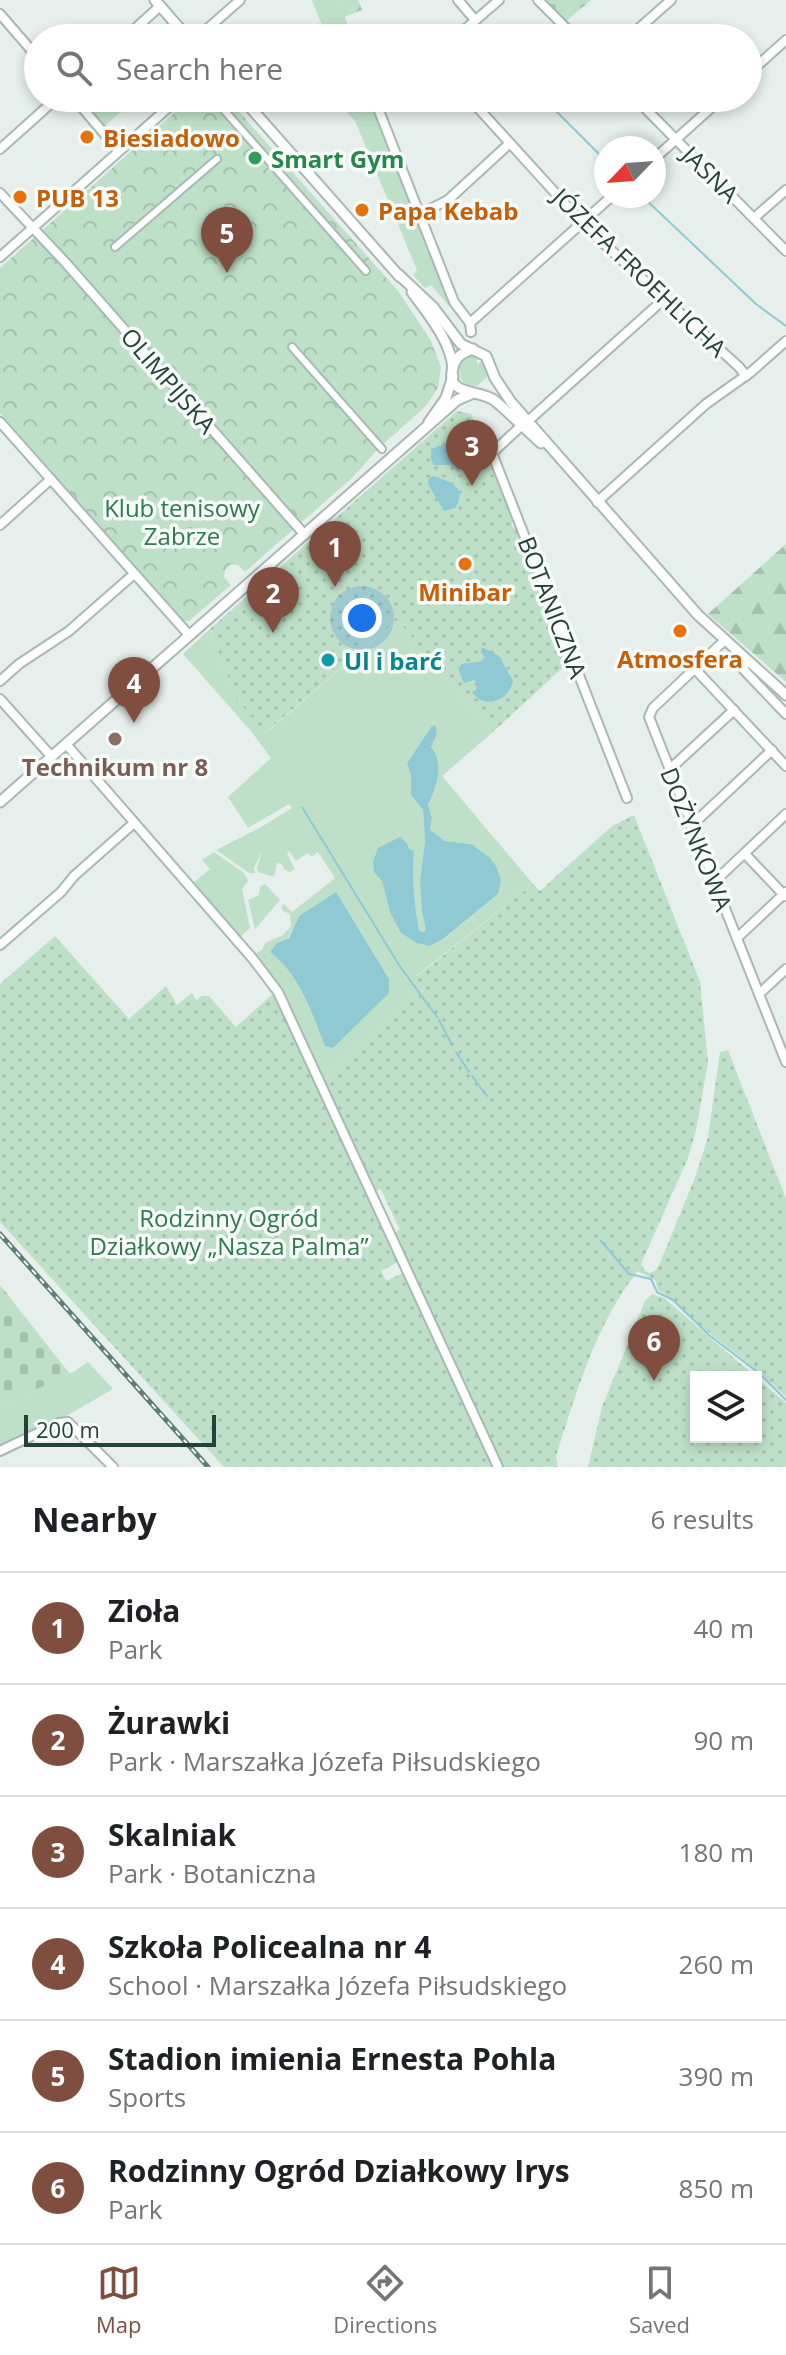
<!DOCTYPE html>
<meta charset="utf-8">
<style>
:root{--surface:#fff;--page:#f6f6f6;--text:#202124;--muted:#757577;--line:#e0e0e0;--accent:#7f4e3f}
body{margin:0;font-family:"Open Sans",sans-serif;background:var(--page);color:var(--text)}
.controls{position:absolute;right:24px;bottom:24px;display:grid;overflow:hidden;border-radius:0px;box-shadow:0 4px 12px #0003}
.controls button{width:72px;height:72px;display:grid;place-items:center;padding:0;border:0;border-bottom:2px solid var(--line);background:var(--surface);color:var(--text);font:40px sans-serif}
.compass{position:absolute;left:594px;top:136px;width:72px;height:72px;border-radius:50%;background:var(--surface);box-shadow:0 4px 12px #0003;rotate:245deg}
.scale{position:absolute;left:24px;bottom:20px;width:192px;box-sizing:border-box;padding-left:8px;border:4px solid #24423a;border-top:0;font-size:22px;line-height:28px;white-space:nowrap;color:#24423a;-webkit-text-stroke:6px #f7fbf9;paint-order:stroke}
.you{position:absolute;left:362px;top:618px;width:28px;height:28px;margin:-20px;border:6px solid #fff;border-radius:50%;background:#1a73e8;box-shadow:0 0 0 12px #1a73e833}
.badge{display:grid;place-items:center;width:52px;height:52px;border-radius:50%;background:var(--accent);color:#fff;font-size:26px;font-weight:700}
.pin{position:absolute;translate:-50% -66px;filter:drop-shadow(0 2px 4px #0008)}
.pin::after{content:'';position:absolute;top:42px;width:28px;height:24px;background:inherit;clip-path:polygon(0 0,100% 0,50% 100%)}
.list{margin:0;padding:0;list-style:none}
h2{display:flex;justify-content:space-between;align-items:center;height:104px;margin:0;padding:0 32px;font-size:34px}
h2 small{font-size:26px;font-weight:400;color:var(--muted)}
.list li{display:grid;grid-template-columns:52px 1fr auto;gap:24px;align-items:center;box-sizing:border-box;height:112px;padding:0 32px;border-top:2px solid var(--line)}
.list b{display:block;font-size:30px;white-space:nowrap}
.list p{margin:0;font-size:26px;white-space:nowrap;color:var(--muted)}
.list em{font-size:26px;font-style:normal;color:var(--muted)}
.icon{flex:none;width:44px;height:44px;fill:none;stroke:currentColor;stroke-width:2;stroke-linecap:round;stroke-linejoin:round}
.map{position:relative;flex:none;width:786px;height:1467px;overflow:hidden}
.search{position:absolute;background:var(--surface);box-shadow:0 4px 12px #0003;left:24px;right:24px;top:24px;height:88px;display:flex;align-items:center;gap:20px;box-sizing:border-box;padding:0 28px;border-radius:44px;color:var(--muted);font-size:30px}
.sheet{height:776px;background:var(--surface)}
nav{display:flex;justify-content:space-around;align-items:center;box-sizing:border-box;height:112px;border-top:2px solid var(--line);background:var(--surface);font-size:22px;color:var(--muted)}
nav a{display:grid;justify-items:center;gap:4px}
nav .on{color:var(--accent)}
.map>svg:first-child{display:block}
</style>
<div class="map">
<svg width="786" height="1467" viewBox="0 0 786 1467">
<defs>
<pattern id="forest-firs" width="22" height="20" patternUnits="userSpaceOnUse" patternTransform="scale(2)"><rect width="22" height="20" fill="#bfe0c8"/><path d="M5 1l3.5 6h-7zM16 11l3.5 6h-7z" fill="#a4c1ad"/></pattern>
<pattern id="cemetery-stones" width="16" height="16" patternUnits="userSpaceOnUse" patternTransform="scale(2)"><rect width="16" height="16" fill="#bfe0c8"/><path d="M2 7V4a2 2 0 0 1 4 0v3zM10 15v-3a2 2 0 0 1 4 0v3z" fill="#a4c1ad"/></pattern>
<pattern id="park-crowns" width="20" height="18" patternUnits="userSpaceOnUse" patternTransform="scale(2)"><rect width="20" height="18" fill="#bfe0c8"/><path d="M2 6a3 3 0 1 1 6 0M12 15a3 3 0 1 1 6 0" fill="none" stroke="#a4c1ad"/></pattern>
<pattern id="garden-dots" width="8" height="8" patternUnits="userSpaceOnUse" patternTransform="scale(2)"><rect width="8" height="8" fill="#bfe0c8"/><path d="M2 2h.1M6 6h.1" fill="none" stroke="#a4c1ad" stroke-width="1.8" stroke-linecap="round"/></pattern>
</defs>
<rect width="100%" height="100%" fill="#e6efeb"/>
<!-- grass -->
<g fill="#bfe0c8" fill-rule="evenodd">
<path d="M312,0h26l15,38h-26z"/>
<path d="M88,98h48l-31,28 -22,-24z"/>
<path d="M335,98h36l82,207 -4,1 -18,-21 -6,3 -12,-13 4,-5 -62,-149z"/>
<path d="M470,355l7,2v7l5,-3 5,16 -10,9 -11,-1 -6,-7 -1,-16z"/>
<path d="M397,620l96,112 -51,44 91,108 -117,92 9,13 -102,90 -42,-89 -28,-35 9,-5 3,-7 18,-8 8,-9 -1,-12 -7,-3 -2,-4 3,-3 8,8 43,-34 -17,-26 -7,5 -3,-4 -12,8 -7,-10 -2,3 8,15 -5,3 -6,-3 -2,-5 -5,-1 -3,14 -16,-5 -1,-4 5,-17 -8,17 1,5h-6l-33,-23 45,-23 31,-19 -3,-4 -41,24 -20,-31 43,-39 -21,-28 -67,-76 27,-25 19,51 -5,4 42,49zM431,727l6,7 -6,13c11,20 6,38 -3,59l4,12 -2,13 15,10 26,3 27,50 -55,46 -13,6 -40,-34 -8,-31 32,-30c-2,28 0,52 5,80l5,1 3,-2 -5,-18 -2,-31 5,-40 -2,-31 -12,-15v-19l-4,-13zM336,893l53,86 -63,67c-14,-32 -27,-72 -56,-94l7,-9 11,-5 11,-22z"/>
<path d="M214,852l30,21 4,8 -6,8 8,39 -10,9 -48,-53 18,-15 -8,-9z"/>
<path d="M265,884l15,16 -25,29 -7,-29 11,-5 1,-8z"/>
<path d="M88,1362l25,27 -45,26 -68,33v-42l75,-35z"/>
</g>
<!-- forest -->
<g fill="url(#forest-firs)">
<path d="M338,0h20l4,10 -18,7z"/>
<path d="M786,544v138l-78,-68z"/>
</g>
<!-- cemetery -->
<g fill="url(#cemetery-stones)">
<path d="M545,0h46l-26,22z"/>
<path d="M0,1285l70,89 -70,32z"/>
</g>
<!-- park -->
<path fill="url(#park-crowns)" d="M191,98h36l171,193 32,48 11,28 -3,21 -13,19 -45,40 -27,30 -108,95 -7,-7 -7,-1 -6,6 -1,7 7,8 -42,36h-5l-184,-208v-145z"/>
<!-- garden -->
<g fill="url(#garden-dots)" fill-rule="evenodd">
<path d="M457,411l14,3 42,100 -1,12 8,6 51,128 -78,72 -96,-112 -132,113 -41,-49 5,-4 -19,-51z"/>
<path d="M634,815l66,167 8,80 -12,68 -8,28 -47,106 4,7 5,2 6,-3 4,-7 36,-88 12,-38 12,-85 8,-2 58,149v198c-24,-24 -52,-44 -79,-66 -17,-14 -30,-30 -49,-41l-3,-10 -17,-9c-42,52 -62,123 -82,185l2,11h-57l-9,-21 1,-3 -5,-5 -20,-44 1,-5 -4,-3 -69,-150 -1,-3 5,-4 -3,-5 -16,-35 -5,2 -53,-112 102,-90 -9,-12 117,-93 7,7 72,-65z"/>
<path d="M55,936l74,83 37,-33 11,19 15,-12 4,7 6,-4h7l27,31 38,-34 73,152 7,22 44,95 -17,9 5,10 17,-8 90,194h-269l-224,-245v-238z"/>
<path d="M652,1294l12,4 122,105v64h-198l14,-60 43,-106zM696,1377h60v60h-60z"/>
</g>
<!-- water -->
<g fill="#8ec9d4">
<path d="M447,443l10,9 5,10 -3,11 -8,-8h-17l-3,-5v-11z"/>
<path d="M433,476c17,5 35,12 22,32l-11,3 -16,-27v-5z"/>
<path d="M482,647l17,9 14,25c-4,20 -29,29 -41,11l4,-2 1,-7 -3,-3 -10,3 -5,-12 2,-7 22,-3 2,-4 -4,-5z"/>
<path d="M435,725l2,9 -6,13c14,16 5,41 -3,58l4,13 -2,12 15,11 26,3 18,13 7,9 5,14 -3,14 -56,46 -12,6 -13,-3 -16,-10 -11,-21 -8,-31 -8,-9 -1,-10 5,-14 22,-11 7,6 2,6 5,2c-2,28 0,52 5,80l5,1 2,-3 -4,-17 -2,-31 5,-40 -2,-31 -12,-15v-19l-4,-13 24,-36z"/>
<path d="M336,892l53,87v14l-56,55 -8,-2c-13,-33 -26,-72 -55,-94l7,-9 12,-5 10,-22z"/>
</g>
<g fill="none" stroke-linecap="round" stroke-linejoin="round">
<!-- stream -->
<g stroke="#8ec9d4" stroke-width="2">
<path d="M474,30l9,8"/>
<path d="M543,98l63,63"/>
<path d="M642,196l114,108 30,22"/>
<path d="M302,807l97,158 38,52"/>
<path d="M439,1020l12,23"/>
<path d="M456,1052l13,20"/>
<path d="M472,1076l15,20"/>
<path d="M601,1241l28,33 22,5 6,13 16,8 36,35 51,39 26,26"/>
</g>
<defs>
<g id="pedestrian">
<path d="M216,101l150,170"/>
<path d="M115,247l102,-88"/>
<path d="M292,347l90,102"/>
</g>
<g id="minor">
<path d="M458,0l17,20"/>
<path d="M538,0l38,38"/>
<path d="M0,14l38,44"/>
<path d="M125,38l35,-32"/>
<path d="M197,38l43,-38"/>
<path d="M455,38l44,-38"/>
<path d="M628,38l43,-38"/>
<path d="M748,74l38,-34"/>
<path d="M74,98l45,53"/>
<path d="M374,98l80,204 16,21"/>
<path d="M469,98l119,131 151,138 7,9"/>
<path d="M635,98l151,153"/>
<path d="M0,149l57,-51"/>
<path d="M654,159l68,-61"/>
<path d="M0,193l65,69 239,272"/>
<path d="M420,214l28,-14 62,-57"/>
<path d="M754,218l32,-28"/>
<path d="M0,257l179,-159"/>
<path d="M471,332l-1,-9 142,-127"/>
<path d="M528,421l135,-121"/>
<path d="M0,422l189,213"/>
<path d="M521,426l-29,27 135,345"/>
<path d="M597,502l109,-98 45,-32 35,-31"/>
<path d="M0,525l51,-46"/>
<path d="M725,640l-72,68 -4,9 137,345"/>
<path d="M745,659l-1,11 42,44"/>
<path d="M695,669l91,97"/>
<path d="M0,681l19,-17 50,-33 65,-57"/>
<path d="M0,699l51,57"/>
<path d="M66,744l187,215 25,33 220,475"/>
<path d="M669,770l65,-60"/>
<path d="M691,826l81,-76"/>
<path d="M745,854l40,42"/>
<path d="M714,882l72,-68"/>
<path d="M737,938l49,-46"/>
<path d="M0,945l61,-53 13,-16 60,-53"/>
<path d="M759,994l27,-25"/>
<path d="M0,1451l59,-28 9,-1 45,45"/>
</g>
<g id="tertiary">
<path d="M155,0l33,38"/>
<path d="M242,98l158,179"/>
<path d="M398,274l35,33 28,37 25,12 9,22 16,24 187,213 88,80"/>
<path d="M412,292c16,22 39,49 41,77"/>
<path d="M473,349c-8,3 -16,6 -19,15 -12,33 25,25 40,36 16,13 31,29 47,43"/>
<path d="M429,422l17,-24 7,-22"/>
<path d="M0,802l457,-402 14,-6"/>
</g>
</defs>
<!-- pedestrian casing -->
<use href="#pedestrian" stroke="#a8b8b2" stroke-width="10"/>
<!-- minor casing -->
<use href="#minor" stroke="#a8b8b2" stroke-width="12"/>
<!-- tertiary casing -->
<use href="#tertiary" stroke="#a8b8b2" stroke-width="13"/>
<!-- pedestrian -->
<use href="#pedestrian" stroke="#fff" stroke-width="6"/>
<!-- minor -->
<use href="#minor" stroke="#fff" stroke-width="8"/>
<!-- tertiary -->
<use href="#tertiary" stroke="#fff" stroke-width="9"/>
<defs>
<path id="rail" d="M0,1234l208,233"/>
</defs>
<!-- rail casing -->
<use href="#rail" stroke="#5f7d75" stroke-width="5"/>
<!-- rail -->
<use href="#rail" stroke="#f7fbf9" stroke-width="2" stroke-dasharray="6" stroke-linecap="butt"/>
</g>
<!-- markers -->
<g fill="#e8710a" stroke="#f7fbf9" stroke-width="3">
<circle cx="87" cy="137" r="8"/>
<circle cx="20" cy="197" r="8"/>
<circle cx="362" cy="210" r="8"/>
<circle cx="465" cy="564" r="8"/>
<circle cx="680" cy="631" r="8"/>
</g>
<circle fill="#2e9e5b" stroke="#f7fbf9" stroke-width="3" cx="255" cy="158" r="8"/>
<circle fill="#0f9aa8" stroke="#f7fbf9" stroke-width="3" cx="328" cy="660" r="8"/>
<circle fill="#8d6e63" stroke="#f7fbf9" stroke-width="3" cx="115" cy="739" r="8"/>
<g text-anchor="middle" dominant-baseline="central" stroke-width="7" stroke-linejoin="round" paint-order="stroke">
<!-- food labels -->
<g font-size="24" font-weight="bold" fill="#c56008" stroke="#f7fbf9" text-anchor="start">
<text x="103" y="137">Biesiadowo</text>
<text x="36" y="197">PUB 13</text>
<text x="378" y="210">Papa Kebab</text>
<text x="465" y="591" text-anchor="middle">Minibar</text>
<text x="680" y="658" text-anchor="middle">Atmosfera</text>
</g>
<!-- leisure labels -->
<g font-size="24" font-weight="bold" fill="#27864d" stroke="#f7fbf9" text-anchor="start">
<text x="271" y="158">Smart Gym</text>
</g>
<!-- street labels -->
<g font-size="24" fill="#24423a" stroke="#f7fbf9">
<text transform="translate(711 174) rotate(45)">JASNA</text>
<text transform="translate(640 272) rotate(44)">JÓZEFA FROEHLICHA</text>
<text transform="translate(169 380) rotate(49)">OLIMPIJSKA</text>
<text transform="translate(553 607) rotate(69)">BOTANICZNA</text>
<text transform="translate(697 839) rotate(68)">DOŻYNKOWA</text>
</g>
<!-- park labels -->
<g font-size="24" fill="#2d7a4b" stroke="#f7fbf9">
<text x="182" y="507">Klub tenisowy<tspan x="182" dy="28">Zabrze</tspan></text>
<text x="229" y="1217">Rodzinny Ogród<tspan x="229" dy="28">Działkowy „Nasza Palma”</tspan></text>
</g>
<!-- culture labels -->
<g font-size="24" font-weight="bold" fill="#0d838f" stroke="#f7fbf9" text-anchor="start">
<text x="344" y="660">Ul i barć</text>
</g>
<!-- education labels -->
<g font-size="24" font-weight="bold" fill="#785e54" stroke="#f7fbf9">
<text x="115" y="766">Technikum nr 8</text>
</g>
</g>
</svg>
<div class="controls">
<button><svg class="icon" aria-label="layers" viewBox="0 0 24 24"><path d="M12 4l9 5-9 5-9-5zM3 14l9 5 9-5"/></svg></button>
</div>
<svg class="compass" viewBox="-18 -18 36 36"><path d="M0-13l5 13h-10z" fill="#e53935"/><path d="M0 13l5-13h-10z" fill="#757577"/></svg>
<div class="scale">200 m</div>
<div class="you"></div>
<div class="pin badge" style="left:335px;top:587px">1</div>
<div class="pin badge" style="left:273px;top:633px">2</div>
<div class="pin badge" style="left:472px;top:486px">3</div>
<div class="pin badge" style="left:134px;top:723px">4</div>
<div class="pin badge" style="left:227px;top:273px">5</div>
<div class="pin badge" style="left:654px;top:1381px">6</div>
<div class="search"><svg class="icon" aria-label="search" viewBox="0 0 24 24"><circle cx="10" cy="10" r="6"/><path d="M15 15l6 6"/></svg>Search here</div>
</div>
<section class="sheet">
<h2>Nearby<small>6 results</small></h2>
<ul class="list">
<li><span class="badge">1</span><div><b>Zioła</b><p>Park</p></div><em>40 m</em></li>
<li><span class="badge">2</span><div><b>Żurawki</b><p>Park · Marszałka Józefa Piłsudskiego</p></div><em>90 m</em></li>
<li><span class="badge">3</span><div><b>Skalniak</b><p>Park · Botaniczna</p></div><em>180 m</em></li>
<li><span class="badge">4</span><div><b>Szkoła Policealna nr 4</b><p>School · Marszałka Józefa Piłsudskiego</p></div><em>260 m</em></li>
<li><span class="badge">5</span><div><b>Stadion imienia Ernesta Pohla</b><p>Sports</p></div><em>390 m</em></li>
<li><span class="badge">6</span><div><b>Rodzinny Ogród Działkowy Irys</b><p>Park</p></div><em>850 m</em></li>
</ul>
</section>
<nav>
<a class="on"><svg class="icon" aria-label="map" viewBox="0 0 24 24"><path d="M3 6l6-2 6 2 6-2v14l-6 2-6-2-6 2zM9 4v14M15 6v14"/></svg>Map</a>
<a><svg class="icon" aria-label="directions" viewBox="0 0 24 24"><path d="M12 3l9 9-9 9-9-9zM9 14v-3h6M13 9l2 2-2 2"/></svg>Directions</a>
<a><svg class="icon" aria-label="saved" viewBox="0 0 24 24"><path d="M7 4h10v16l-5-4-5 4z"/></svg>Saved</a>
</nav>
